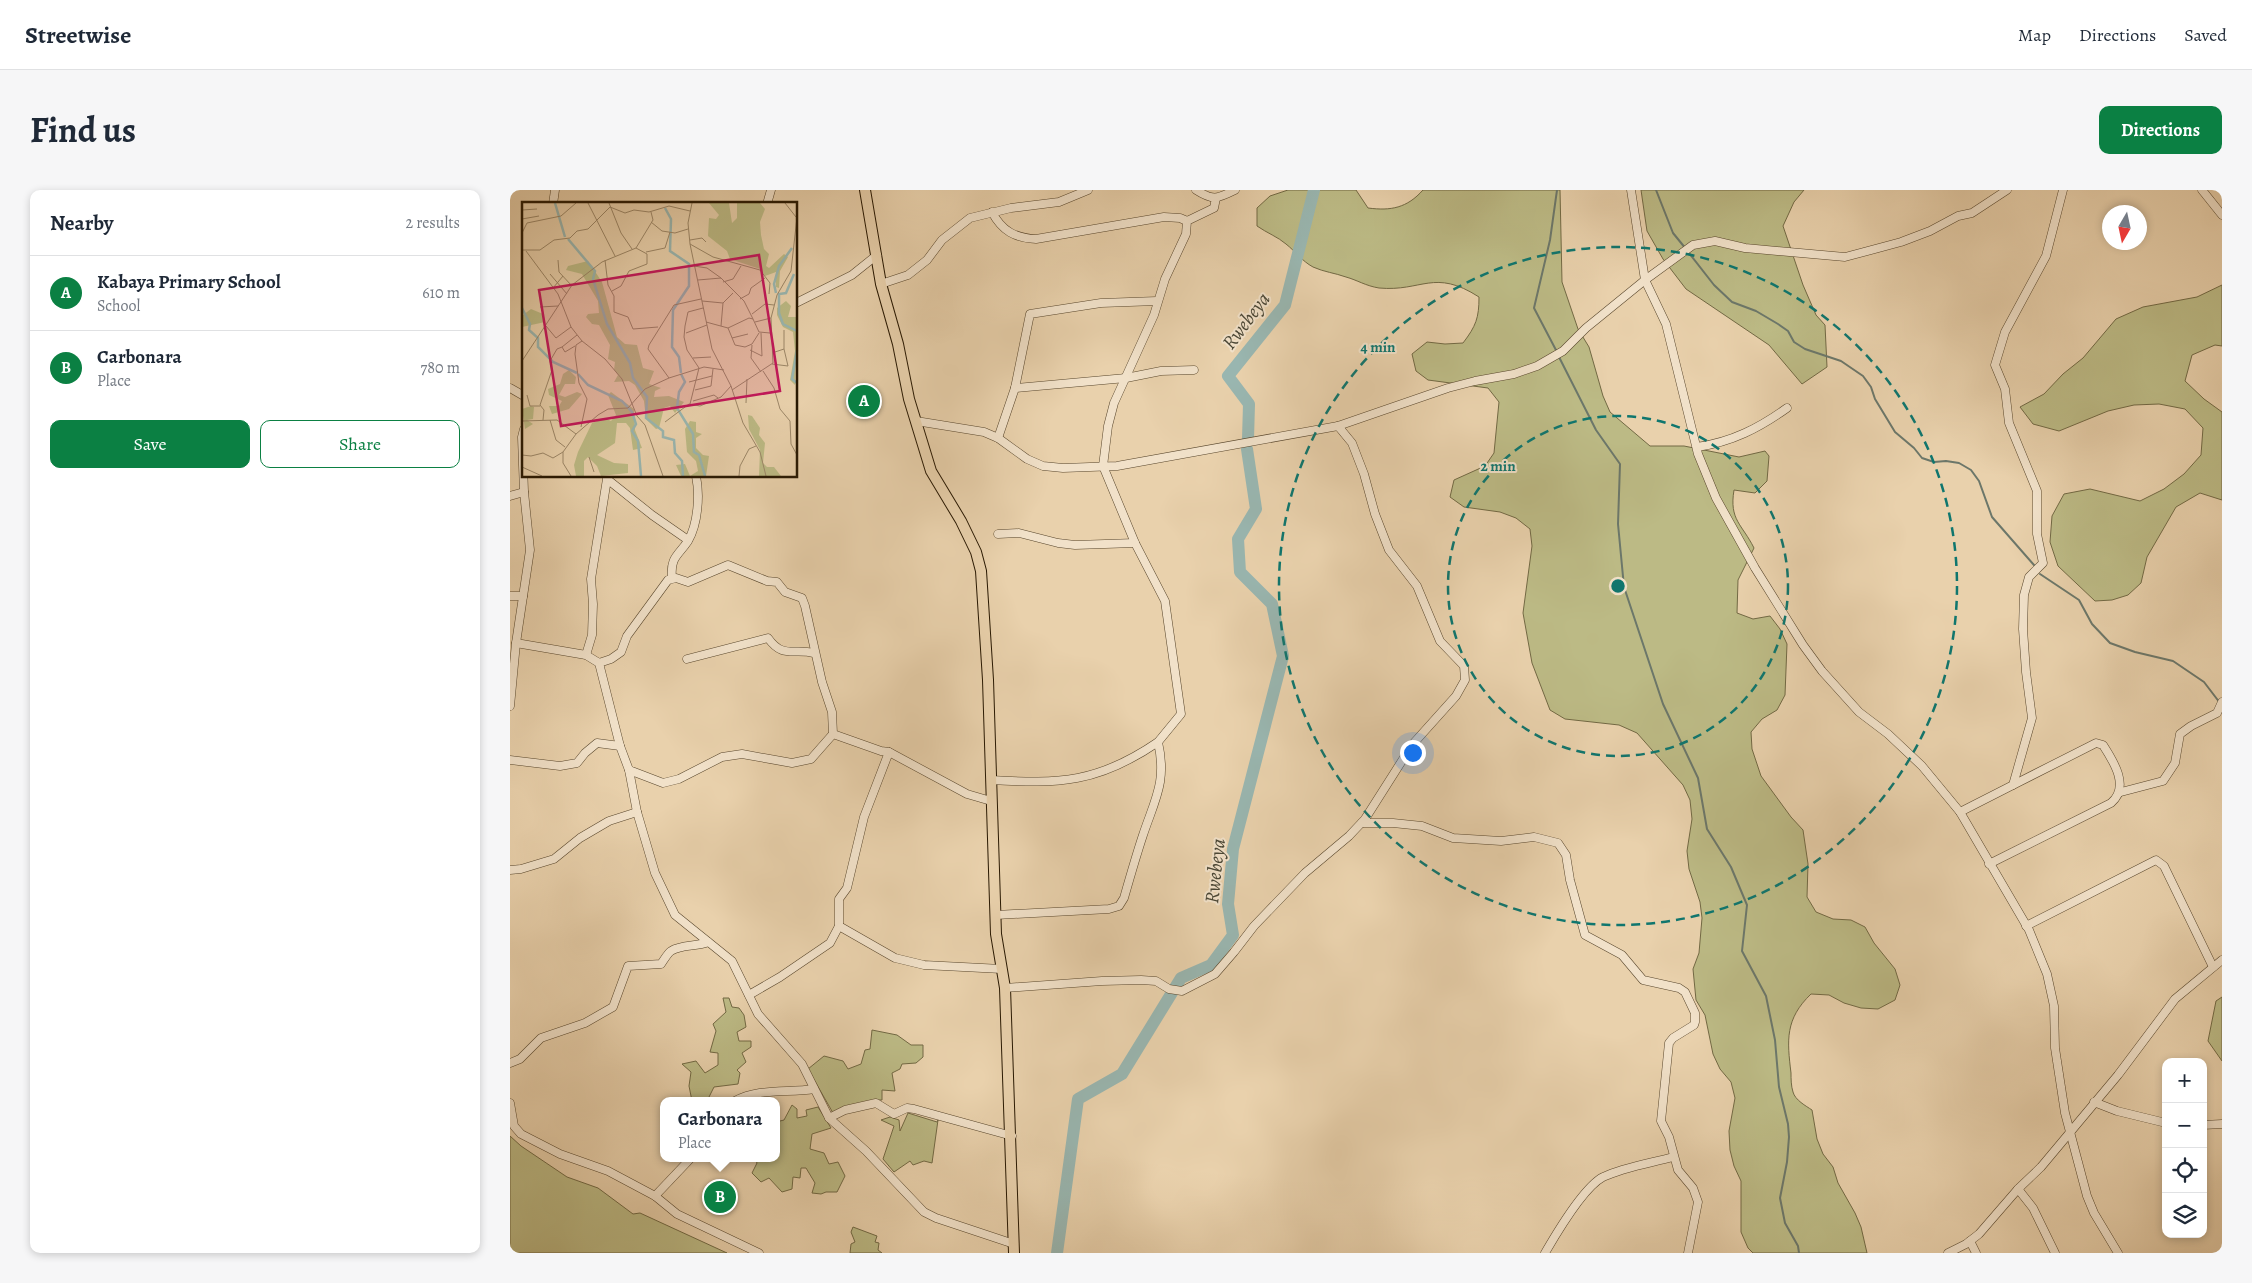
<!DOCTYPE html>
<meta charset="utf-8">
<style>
:root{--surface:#fff;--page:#f6f6f7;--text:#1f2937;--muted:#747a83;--line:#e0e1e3;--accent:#0b8043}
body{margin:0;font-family:Alegreya,serif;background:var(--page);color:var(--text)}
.controls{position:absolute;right:15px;bottom:15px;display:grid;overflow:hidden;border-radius:10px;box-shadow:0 2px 8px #0003}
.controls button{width:45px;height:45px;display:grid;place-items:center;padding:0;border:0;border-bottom:1px solid var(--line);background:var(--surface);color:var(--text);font:25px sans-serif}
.compass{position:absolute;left:1592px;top:15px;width:45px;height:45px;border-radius:50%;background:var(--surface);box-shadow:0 2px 8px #0003;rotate:189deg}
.you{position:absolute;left:902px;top:562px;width:18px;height:18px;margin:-12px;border:4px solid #fff;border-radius:50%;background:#1a73e8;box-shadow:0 0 0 8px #1a73e833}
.badge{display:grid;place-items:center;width:32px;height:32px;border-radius:50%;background:var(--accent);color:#fff;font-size:16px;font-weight:700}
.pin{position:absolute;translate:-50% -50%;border:2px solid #fff;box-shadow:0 1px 5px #0006}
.popup{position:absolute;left:150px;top:907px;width:120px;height:65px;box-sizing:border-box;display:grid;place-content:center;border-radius:10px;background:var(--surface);filter:drop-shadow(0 1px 4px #0005);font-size:16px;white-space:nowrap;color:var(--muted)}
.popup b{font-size:19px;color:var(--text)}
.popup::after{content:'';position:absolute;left:50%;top:100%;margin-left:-10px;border:10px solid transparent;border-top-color:var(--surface)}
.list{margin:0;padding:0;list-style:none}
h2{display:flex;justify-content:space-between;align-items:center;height:65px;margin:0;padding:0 20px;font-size:21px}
h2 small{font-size:16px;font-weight:400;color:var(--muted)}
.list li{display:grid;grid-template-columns:32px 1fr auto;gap:15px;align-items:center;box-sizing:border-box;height:75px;padding:0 20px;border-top:1px solid var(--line)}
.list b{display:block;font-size:19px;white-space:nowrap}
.list p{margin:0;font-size:16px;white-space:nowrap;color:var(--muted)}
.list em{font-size:16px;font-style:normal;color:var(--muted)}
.actions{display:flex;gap:10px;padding:15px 20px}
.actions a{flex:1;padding:11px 0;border:1px solid var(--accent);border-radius:10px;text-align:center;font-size:18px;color:var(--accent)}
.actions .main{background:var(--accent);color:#fff}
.icon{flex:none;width:28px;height:28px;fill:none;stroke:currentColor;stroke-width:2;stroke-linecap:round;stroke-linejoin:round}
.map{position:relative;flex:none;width:1712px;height:1063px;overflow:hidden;border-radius:10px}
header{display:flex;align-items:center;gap:30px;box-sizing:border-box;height:70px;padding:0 25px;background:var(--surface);border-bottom:1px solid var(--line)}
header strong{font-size:24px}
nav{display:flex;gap:28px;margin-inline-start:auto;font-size:18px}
.intro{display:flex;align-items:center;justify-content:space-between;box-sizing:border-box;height:120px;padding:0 30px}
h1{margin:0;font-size:35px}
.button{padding:12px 22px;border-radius:10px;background:var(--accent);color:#fff;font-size:18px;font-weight:700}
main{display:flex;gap:30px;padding:0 30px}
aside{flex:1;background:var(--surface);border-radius:10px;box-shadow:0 2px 8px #0003}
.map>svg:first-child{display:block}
</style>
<header>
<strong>Streetwise</strong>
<nav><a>Map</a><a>Directions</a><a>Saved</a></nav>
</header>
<div class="intro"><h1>Find us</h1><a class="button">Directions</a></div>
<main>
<aside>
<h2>Nearby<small>2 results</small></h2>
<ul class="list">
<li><span class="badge">A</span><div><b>Kabaya Primary School</b><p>School</p></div><em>610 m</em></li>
<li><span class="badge">B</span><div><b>Carbonara</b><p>Place</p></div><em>780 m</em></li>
</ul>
<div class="actions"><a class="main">Save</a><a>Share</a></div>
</aside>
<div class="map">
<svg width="1712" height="1063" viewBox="0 0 1712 1063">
<rect width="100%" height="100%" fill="#e9d1ac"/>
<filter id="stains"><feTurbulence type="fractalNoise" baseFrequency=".004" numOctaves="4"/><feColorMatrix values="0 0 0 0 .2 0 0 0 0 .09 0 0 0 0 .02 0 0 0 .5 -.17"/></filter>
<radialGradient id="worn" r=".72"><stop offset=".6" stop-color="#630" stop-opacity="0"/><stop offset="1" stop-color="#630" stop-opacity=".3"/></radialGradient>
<!-- green -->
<g fill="#bcba85" stroke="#726944">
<path d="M778,0h68l12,18c23,3 39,0 55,-18h137l2,92 16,47 11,18 14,49 7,16 40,34h34l55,11 26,-6 4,5 -2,25 -12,12 -21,-3c-5,30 8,34 20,58l-16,32 -1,33 16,6 17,-3 10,13 7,15 -2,51 -8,15 -15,9 -11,13 1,17 9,27 30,41 12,13 5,34 -1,33 9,15 17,7 18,1 14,7 9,16 21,26 5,16 -5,15 -17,9 -17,-1 -17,-5 -15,-8 -18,-1c-26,25 -24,46 -20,79 0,5 0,13 2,19 2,8 13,14 19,18l5,29 6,15 10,13 5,16 17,30 6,14 6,26h-114l-5,-5 -7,-16v-51l-7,-15 -4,-16 -1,-19 6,-33 -4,-16 -11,-13 -7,-15 -8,-39 -9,-15 -3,-31 6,-16 3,-35 -2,-16 -11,-33 -2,-18 5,-32 -2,-19 -7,-15 -46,-52 -18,-8 -54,-6 -15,-9 -18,-47 -9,-50 9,-67 -2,-17 -14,-11 -16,-6 -36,-5 -14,-10 4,-17 31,-14 9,-13 5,-51 -11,-14 -60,-8 -12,-9 -4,-17 15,-12 18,2 18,-1c13,-17 16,-25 16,-46 -45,-29 -57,-5 -100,-9 -13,-2 -22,-8 -33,-11 -11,-4 -22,-5 -33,-10 -11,-6 -17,-15 -27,-23 -8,-7 -19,-11 -29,-18v-18l13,-12z"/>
<path d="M1131,0h163l-10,12 -11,24 20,59 13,30 9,10 2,42 -25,17 -33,-39 -83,-56 -23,-30 -16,-28z"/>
<path d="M1712,95v61l-7,-1 -23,10 -7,26 19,18 18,13v88l-22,-7 -24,14 -29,50 -6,26 -13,12 -16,5 -17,1 -37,-35 -8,-24 2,-26 12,-22 26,-5 50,12 24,-12 20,-15 17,-19 2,-27 -18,-19 -26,-5 -25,1 -26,6 -49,20 -26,-7 -13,-17 24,-13 19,-20 20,-16 33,-39 27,-12 54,-10z"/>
<path d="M1712,807v64l-14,-20 8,-40z"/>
<path d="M213,808h6l3,9 7,1 5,7 2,12 -9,5 2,9h12v6l-9,6 4,9 -9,8 3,3 -2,11 -24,3 -7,14h-15l-3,-15 2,-14 -9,-8 14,-3 9,12 13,-8v-12l-8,-1 6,-21 -3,-7 13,-12z"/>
<path d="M362,840l25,5 14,10h12v12l-7,6 -14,1 -2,5 -8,4 3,18 -13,-1v10h-9l-40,13 -25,-44 16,-13 19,5 5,8 13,-5 4,-14 5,-1z"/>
<path d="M282,915l5,4v9l10,-2 -1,-6 12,-3 13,21 -19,6 -2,15 14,4 5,11 9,-2 7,14 -8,16h-11l-5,2 -9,-1 3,-10 -9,-15h-5l-1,10 -7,-1 -1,12 -10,3 -13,-14 -8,4 -9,-9 5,-10 -2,-5h21v-36l8,-2z"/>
<path d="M398,923l29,9 1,-2 -6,43 -8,-2 -11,4 -3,-4 -16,11 -11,-13 11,-33 -13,-6 9,-3 9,3 1,11z"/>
<path d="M0,946l11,10 46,31 31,11 35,26 7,-1 87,40h-217z"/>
<path d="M343,1037l24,9 -2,6 4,1 -1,7 4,3h-32l1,-9 4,-2 -4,-10z"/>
</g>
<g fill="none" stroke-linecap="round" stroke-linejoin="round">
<!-- stream -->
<g stroke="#6c776a" stroke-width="2">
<path d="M1146,0l17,43 13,16"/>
<path d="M1179,63l25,32 18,17 24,9 22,13 10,7 6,11 11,7 36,12 22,15 8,11 4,12 20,33 19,16 8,10 12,4 12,-1 13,2 12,7 8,11 13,36 42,48"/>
<path d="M1047,162l-23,-44 16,-68 7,-50"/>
<path d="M1049,167l37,73 24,34 -2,60 6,63 39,117 35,74 9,51 24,38 16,38 -5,46 24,45 9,44 4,47 9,37 1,13 -2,25 -7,36 5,25 13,23 1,7"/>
<path d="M1530,384l39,26 13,24 18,19 25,9 38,9 31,21 16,21"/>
</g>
<!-- river -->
<g stroke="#99b6b0" stroke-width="12">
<path d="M738,249l1,-35 -21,-28 57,-71 29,-115"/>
<path d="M547,1063l21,-154 44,-25 59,-96 30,-13 22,-30 -5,-31 5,-55 50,-193 -11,-52 -32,-32 -2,-33 18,-30 -9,-60"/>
</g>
<defs>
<g id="minor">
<path d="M686,0c17,11 21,9 39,0"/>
<path d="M1121,0l14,90 21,44 32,130 18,44 39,70 48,77 19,26 37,41 29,22 34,32 38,46 69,118 18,44 7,32 1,42 10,65 22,83 7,17 24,40"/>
<path d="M1692,0l20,25"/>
<path d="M43,14l2,-14"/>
<path d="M257,14l4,-14"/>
<path d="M482,22c10,19 23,26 44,27l128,-22 16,1 7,3"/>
<path d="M371,94l27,-9 19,-15 15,-20 28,-22 41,-10 48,-6 29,-12"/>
<path d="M286,113l56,-28 25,-20"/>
<path d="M0,198l14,8"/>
<path d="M505,198l111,-10 35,-7 33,-1"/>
<path d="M406,231l68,11 14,6 29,21 16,7 20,2 54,-2 221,-40 110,-38 27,-7 39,-7 23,-8 26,-15 23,-23 59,-48 48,-35 22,-4 30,7 100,9 56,-15 29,-11 28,-15 14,-3 35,-23"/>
<path d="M488,248l17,-50 15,-74 71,-11 56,-2"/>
<path d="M1187,257c35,-5 62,-19 90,-39"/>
<path d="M0,306l14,-4"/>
<path d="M488,344l21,-1 39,10 17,2 60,-2"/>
<path d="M162,388c-2,-21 6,-22 16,-37 10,-17 12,-46 8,-65"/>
<path d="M0,406h13"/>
<path d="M6,453l70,12 13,8 21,83 9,24 34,13 16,-4 43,-22 20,-3 50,9 19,-4 22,-25 48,17 8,1 78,42 24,7"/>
<path d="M76,465l6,-20 1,-31 -2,-25 16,-100 45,36 36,25"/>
<path d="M177,469l81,-21c15,21 25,10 46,15"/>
<path d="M89,473l12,-4 10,-7 6,-16 41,-56 8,-2 12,4 40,-17 39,16 10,1 8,10 17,6 3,8 17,76 10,30 1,22"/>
<path d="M0,516l6,-63 14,-93 -6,-58 -2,-55 2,-8"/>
<path d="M0,570l50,6 17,-3 8,-10 12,-10 23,3"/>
<path d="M119,580l8,42 18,61 20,42 57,46 26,53 44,50 27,54 37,33 58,61 12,6 78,26"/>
<path d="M481,590c69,4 107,3 167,-38"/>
<path d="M1611,602l42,-11 12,-18 5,-29 11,-8 26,-13 5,-11"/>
<path d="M1450,622l53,-27 19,-67 -6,-46 -3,-43 1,-34 5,-18 14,-14 -6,-29v-43l-28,-68 -4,-34 -10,-24 10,-33 41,-76 17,-66"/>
<path d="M852,633h31l29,3 31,12 48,3 33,-4 24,6 8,12 4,25 15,55 37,20 21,25 36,8 6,4 10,21v9l-1,3 -21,13 -4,5 -8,78 8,16 9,33 15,18 5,14 -10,51"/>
<path d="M1479,674l122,-61c19,-16 3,-41 -8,-58l-7,-2 -83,42"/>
<path d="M0,680l11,-1 33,-10 26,-21 29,-17 28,-9"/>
<path d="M486,725l113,-6 10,-3 5,-8c6,-21 12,-42 19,-63 12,-36 24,-53 15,-93l23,-28 -16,-113 -30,-58 -32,-77 5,-40 6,-23 40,-88 11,-36 21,-45 1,-13 27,-13 2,-10"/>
<path d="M329,736l56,32 29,7 78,4"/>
<path d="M1516,736l130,-66 8,6 49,101"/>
<path d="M495,798l97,-7 39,-1 15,1 13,8 13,2 33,-17 19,-22 20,-26 51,-53 44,-37 16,-17 47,-74 44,-49 9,-16 -1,-14 -24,-25 -23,-55 -28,-36 -14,-36 -11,-40 -12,-31 -14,-17"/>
<path d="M239,805l31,-18 50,-34 9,-17v-27l8,-11 17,-71 25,-65"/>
<path d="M0,873l10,-4 21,-21 44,-15 28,-16 15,-41 33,-2c3,-4 6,-10 10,-13 11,-7 25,-4 37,-9"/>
<path d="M225,911c23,-13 52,-8 79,-12"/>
<path d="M1584,912l23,9 49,12"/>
<path d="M0,913l4,23 7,8 39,20 48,17 47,25 22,18 82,39"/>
<path d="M319,928l16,-8 31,-7 18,11 13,-6 7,1 98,27"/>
<path d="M1693,935l19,-1"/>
<path d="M1508,999l15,19 22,45"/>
<path d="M145,1006l36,-38"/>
<path d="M1460,1051l6,12"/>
<path d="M1035,1063c11,-19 39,-66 58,-76 21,-10 48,-14 70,-20"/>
<path d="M1438,1063l18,-9 13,-10 39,-45 23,-22 77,-92 57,-76 47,-39"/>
</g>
<path id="major" d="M355,0l16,94 17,60 11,55 22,72 30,50 15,31 5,19 7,109 8,254 9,54 9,265"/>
</defs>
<!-- minor casing -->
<use href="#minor" stroke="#58462c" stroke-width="9"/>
<!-- major casing -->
<use href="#major" stroke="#281802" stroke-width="12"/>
<!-- minor -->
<use href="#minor" stroke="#f1e1c9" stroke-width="8"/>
<!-- major -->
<use href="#major" stroke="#e9d1ac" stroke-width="10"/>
</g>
<!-- distance rings -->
<g fill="none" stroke="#0f766e" stroke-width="2.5" stroke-dasharray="9 6">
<circle cx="1108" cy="396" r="170"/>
<circle cx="1108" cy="396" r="339"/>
</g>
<g text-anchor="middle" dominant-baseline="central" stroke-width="4" stroke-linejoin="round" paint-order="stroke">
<!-- water labels -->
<g font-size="20" font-style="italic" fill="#4a4736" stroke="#f1e1c9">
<text transform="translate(736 131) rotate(-53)">Rwebeya</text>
<text transform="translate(705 681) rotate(-84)">Rwebeya</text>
</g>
</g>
<!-- overview -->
<g transform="translate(12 12)">
<rect width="275" height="275" fill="#e9d1ac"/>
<path d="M187,1h20l3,20 5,-5v-15h23l5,6 -5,13 1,13 3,14 5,5 -3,12 3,2 15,-14 4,3 -8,14 -1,17 -3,-1v-15l-11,4 -5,-7 -30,-10 -3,-8 -19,-15 1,-18 7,1 3,-4zM66,59l14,21 15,55 8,7 12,1 6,23 11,3 -5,13 12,4 -6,3 -1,6 15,-1 15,6 -9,11 -5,-7 -6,2 -5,20 -3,1 -10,-10 -2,-18 -9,-16 -6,-4 -15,1 4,-7 -4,-5 1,-8 -7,-3 2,-14 -11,-20 -7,-1 -6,-7 2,-3 11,-1 -1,-12 -16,-27 -16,-4 2,-4zM264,99l5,5 -3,11h9l-2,68 -5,-5 5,-29 -2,-19 -10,-5 -6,-12v-7zM9,107l12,5 2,8 -23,5 1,-12zM47,168l7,7 -1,7h-10l-6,11 6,2 12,-5 5,2 -13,15 -17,5 -3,-8h10l3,-5 -13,-6 -1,-6 12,-5 3,-10zM89,190l23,17 1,21 7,18 -9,2 -3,-22 -4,-5h-9l-2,20 -18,12 17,8 14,1v9l-27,3 -4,-10 -9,-9 -4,4v15h-8l-2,-11 4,-13 14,-29 13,-5 6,3 5,-6 -8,-20zM9,204l3,1 -1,12 -6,1 6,4 -8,5 -3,-20zM226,213l4,1 8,12 -1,7 6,8 -2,20 4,4h7l7,9h-22l1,-26 -11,-21zM168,219l6,1v10l6,2 -6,4v10l7,7 6,1 -3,20h-25l-5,-11 9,-1 5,12 8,-5 -2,-10 -9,-9 -2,-23z" fill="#bcba85"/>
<path fill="none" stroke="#99b6b0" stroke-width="2.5" d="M33,1l10,34M143,6l6,11 -1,32 19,13v22l-16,24 -1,37 7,10 2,16M46,37l27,32 -2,8 14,45 23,39 3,15 14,19 -1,21 17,13v6l11,3 1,13 7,8 1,15M272,72l-8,19 -7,1v19l4,11 14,7M254,91l-2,-9 5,-18 13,-18M0,106l8,16 -1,6 9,8v9l15,15 24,11M275,148l-5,29 5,4M56,172l10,11 34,16 10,11 4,12 -4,7 6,10 3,35M159,172l4,8 -6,10 -2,16 16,26 1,18 5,3 6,21"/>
<path fill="none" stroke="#9c8768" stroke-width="1" d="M66,1l27,53M87,1l12,30 11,16M170,1l-4,20 2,21 22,105 19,37 12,37 17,29 6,24M263,1l11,14M0,8l15,-1M0,17l17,-3M129,20l11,9 13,2 13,-4M0,31l5,-10 34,-7 15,-13M168,38l12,-2 4,4M168,42l23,13 47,13 10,13 -1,11M0,48h18l14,-10 16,-2 7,-7 11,-2 22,-22 15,6 9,-3 15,2 20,-6 21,5M4,49l32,43 13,33 11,14 23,18 17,20 15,37 8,9 18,51M124,50l19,-4 5,-16M36,58l1,12 13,14M83,58l3,25 6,11v16l14,5 5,12 25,-2M172,64l13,2 14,10 23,23 9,18M28,72l17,20M176,78l23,-2M201,80l10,-3 8,-13M31,86l10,-12M90,89l9,-5 8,-15 18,-7v-10l-11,-6M218,97l9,-5 2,-6 14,-10M180,99l21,2M18,105l18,-1M230,112l13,-10 9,1M184,120l22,6 21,-10 4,1 6,13 11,1M233,120l16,-4M24,124l10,12 15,-11M199,124l2,-23 10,-10M206,126l7,17 10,2 7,-3 7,-11M262,128v19M164,131l21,-8M210,136l16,-4M230,143l-1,13 10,14M53,144l-10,6 -3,-5 15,-12M228,148l12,6 -1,-23M171,156l18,-1M0,159l50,-76 30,-23 34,-14 17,-28 -2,-8M250,162l16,2 -4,-17 -12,4M241,169l11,17 6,21 10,12 1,23 6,11M147,176l-21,-29 1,-4 25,-40 27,-6M167,180l23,-6M173,188l16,-4 2,-17M210,188l41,-27 -2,-45 6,-23 14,-24 6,-54M5,193l3,11h10M171,199l21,-6 4,3M224,201l1,-24M168,202l9,-36 -12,-18 -3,-13 1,-11 3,-14 15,-4M21,218l1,-10 -4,-5 12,-35 -2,-9 7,-12 5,-2M28,218l6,20 9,7M0,219l35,-1 19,14 22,-19 10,-6 20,-1 17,-19 24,-11 35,-11 20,3M143,220l24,-18 11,2 21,-9 10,-11M59,225l6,-28 -8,-16 -4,-29 1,-9 6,-4M0,253l9,1 12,-3 10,5 10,-6M67,255l5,15M0,265l20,9M49,274l-8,-13v-11l13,-18M217,274l1,-10 9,-17 7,-3"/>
<path fill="#c2185b" fill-opacity="0.15" stroke="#c2185b" stroke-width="2.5" d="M237,53l21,136 -219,35 -22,-136z"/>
<rect width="275" height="275" fill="none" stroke="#281802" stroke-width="2.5"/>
</g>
<circle cx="1108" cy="396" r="8" fill="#0f766e" stroke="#f1e1c9" stroke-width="2.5"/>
<g font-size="15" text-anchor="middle" font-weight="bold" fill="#0f766e" stroke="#f1e1c9" stroke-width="4" stroke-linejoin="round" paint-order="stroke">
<text x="868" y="162">4 min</text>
<text x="988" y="281">2 min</text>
</g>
<rect width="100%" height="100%" filter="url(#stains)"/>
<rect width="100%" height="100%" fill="url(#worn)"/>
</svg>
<div class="controls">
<button>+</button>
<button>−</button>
<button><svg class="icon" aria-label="locate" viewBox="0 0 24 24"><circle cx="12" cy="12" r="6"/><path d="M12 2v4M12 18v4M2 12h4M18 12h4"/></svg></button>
<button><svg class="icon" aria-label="layers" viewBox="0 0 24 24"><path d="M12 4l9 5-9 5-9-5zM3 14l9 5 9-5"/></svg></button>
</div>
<svg class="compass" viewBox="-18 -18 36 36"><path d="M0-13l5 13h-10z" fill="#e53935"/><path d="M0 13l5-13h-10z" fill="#747a83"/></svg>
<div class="you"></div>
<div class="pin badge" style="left:354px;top:211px">A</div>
<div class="pin badge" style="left:210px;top:1007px">B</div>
<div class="popup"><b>Carbonara</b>Place</div>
</div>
</main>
